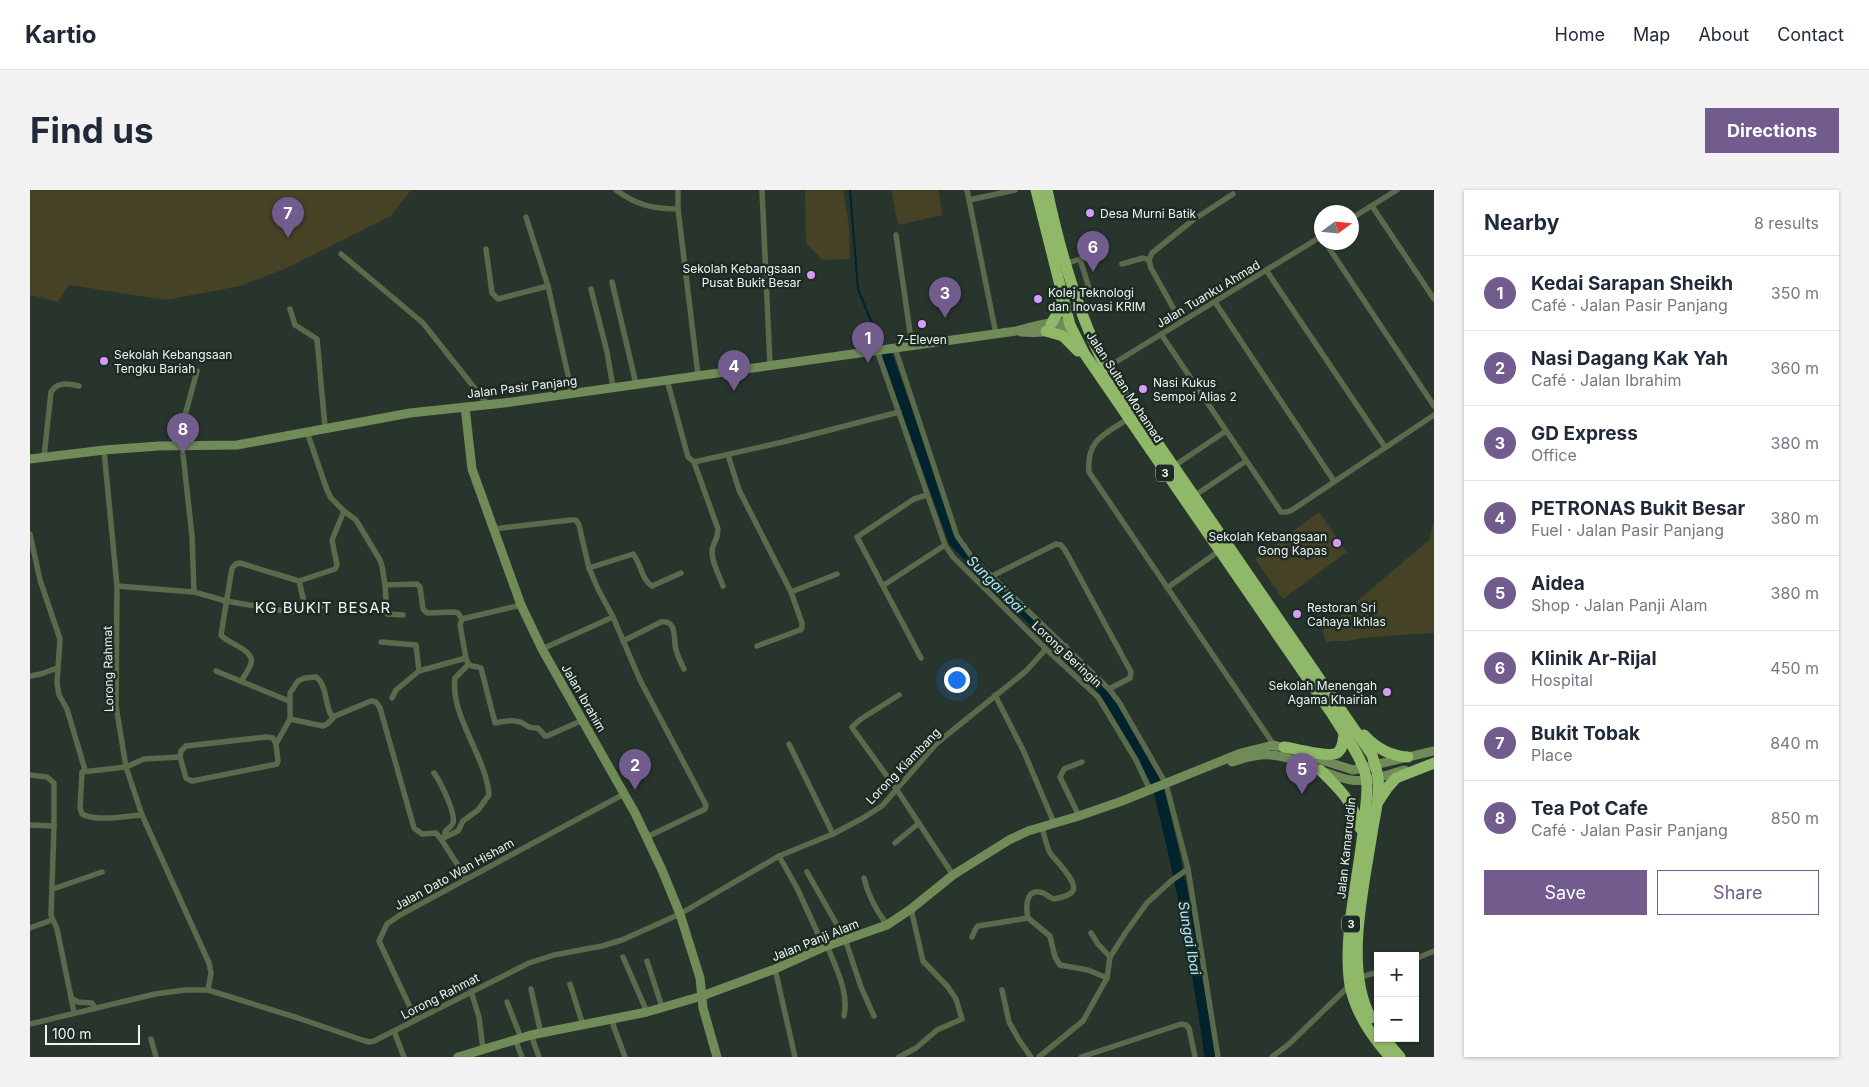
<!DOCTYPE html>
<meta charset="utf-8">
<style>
:root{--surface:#fff;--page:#f2f2f3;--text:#1f2937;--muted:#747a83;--line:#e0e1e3;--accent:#725c8e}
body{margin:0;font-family:Inter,sans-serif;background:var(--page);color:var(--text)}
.controls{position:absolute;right:15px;bottom:15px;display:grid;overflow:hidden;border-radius:0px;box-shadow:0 1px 4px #0004}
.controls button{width:45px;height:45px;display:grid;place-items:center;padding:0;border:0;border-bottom:1px solid var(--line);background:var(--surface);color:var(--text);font:25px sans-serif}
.compass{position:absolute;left:1284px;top:15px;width:45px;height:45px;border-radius:50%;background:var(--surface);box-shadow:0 1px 4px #0004;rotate:75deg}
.scale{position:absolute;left:15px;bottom:12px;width:95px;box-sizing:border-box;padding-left:5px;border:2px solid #edf5f0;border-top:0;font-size:14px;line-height:18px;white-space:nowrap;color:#edf5f0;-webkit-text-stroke:4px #1e2b24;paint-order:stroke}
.you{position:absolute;left:926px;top:489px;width:18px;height:18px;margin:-12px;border:4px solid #fff;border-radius:50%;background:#1a73e8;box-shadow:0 0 0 8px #1a73e833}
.badge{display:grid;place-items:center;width:32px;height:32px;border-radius:50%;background:var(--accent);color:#fff;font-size:16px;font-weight:700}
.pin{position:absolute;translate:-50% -41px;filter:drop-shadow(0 1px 2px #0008)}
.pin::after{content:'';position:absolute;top:26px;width:18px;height:15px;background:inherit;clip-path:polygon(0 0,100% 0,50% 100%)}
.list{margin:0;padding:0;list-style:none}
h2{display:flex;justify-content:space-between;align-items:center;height:65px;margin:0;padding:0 20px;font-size:21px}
h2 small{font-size:16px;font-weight:400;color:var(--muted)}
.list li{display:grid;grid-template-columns:32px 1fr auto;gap:15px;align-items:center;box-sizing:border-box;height:75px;padding:0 20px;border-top:1px solid var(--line)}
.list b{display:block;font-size:19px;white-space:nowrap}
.list p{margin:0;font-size:16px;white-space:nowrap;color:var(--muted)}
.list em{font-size:16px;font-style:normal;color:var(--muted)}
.actions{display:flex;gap:10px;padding:15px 20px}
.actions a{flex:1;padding:11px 0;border:1px solid var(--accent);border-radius:0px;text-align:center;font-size:18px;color:var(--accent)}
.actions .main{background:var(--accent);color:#fff}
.map{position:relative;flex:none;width:1404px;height:867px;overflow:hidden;border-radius:0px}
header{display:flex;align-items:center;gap:30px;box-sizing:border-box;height:70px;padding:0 25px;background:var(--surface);border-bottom:1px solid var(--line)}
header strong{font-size:24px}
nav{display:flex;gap:28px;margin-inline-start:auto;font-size:18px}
.intro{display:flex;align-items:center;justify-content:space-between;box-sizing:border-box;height:120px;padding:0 30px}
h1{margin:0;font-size:35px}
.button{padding:12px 22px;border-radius:0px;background:var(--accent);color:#fff;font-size:18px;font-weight:700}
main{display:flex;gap:30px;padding:0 30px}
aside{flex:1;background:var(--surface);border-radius:0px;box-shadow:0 1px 4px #0004}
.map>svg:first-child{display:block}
</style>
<header>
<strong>Kartio</strong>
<nav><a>Home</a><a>Map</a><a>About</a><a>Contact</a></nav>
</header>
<div class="intro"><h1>Find us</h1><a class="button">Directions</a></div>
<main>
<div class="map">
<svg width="1404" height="867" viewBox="0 0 1404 867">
<rect width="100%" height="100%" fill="#27352d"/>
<!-- green -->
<g fill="#464226">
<path d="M0,0h381l-20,26 -104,52 -47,18 -74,14 -97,-15 -11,17 -28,-7z"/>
<path d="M775,0h38l6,37 1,32 -27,1 -17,-17z"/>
<path d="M861,0h47l5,25 -45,10z"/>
<path d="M1289,322l28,40 -64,47 -28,-40z"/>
<path d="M1404,332v111l-63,4 -25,4h-15l-4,2 -5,-12 107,-91z"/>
</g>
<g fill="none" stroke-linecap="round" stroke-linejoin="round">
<!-- stream -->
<path stroke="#00232d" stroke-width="2" d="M820,0l8,99 22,54"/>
<!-- river -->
<g stroke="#00232d" stroke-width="11">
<path d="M857,166l67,185 149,149 18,28 35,64"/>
<path d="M1129,601c22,87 39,176 51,266"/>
</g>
<!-- street -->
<g stroke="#5a6a4b" stroke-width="5.5">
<path d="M586,0c20,15 38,19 62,19"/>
<path d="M648,0v19l20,166"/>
<path d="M732,0l8,175"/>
<path d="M937,0l29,144"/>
<path d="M939,10l46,-10"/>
<path d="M1342,16l62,93"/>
<path d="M496,27l22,69 24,107"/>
<path d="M1322,28l45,-28"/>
<path d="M866,45l16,111"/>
<path d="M1295,52l109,164"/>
<path d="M456,59l6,44 6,6 50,-13"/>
<path d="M311,64l82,69 65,82"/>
<path d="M1035,74l15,-5 9,29 -14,5"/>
<path d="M1092,74l21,-6 6,2"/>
<path d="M1236,80l119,177"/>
<path d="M582,92l24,102"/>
<path d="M561,99l16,63 6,35"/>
<path d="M1185,112l119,179"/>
<path d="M260,119l5,16 22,14 8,88"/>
<path d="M1151,132l-30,-54 -2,-8 3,-7 41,-33 40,-26"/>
<path d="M1131,144l120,178h6l5,-2 142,-95"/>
<path d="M865,158l62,188 15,21 137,132 10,13 47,82 22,85 30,188"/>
<path d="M847,160l68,195 8,12 93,92 52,48 38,63 14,30"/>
<path d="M1076,178l216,-132"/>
<path d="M637,190l21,77 6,5 24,67c0,12 -6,14 -6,23 0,11 7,23 11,34"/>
<path d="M1098,229c-23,15 -42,21 -39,53l185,273 2,10"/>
<path d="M277,242l20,58 4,8 13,13 12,9 24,40 2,6 3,19 2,29 16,1"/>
<path d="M74,260l13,136 -1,120 10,61 16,48 67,148 2,10 -3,17"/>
<path d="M698,265l11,35 52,102 11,31v5l-2,2 -43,16"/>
<path d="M14,267l7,-65c7,-11 17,-8 28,-6"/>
<path d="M664,272l89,-20 116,-30"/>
<path d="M1144,276l52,-35"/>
<path d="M1164,306l52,-35"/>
<path d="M463,339l78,-9h5l3,5 10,43 9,21 15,28 27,63 66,125 -1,4 -58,28"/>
<path d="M0,344l10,46 20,59 -3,44 2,12 8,14 18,61"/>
<path d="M559,378l44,-14c8,9 8,25 19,32l29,-13"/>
<path d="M962,386l64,-32 5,1 4,5 66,122 -1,6 -21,11"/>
<path d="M269,391l36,-12 2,-4 -5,-25 12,-29"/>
<path d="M355,395l32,-1 3,3 3,22 4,4 28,-1 3,1 4,6"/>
<path d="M854,395l61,-40"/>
<path d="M87,396l77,6 32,9 64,11 38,-7"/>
<path d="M1137,398l52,-37"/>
<path d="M164,402l-2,-56 -10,-91 2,-26 13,-48"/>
<path d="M761,402l46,-18"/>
<path d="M593,451l38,-19c17,-2 12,18 15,28 2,7 5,13 8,19"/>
<path d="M351,452l35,3 3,26 47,-13c3,11 7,7 15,10l14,55c8,-2 17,-4 25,-1 10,4 5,6 18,6l7,8h2l36,-16"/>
<path d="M512,459l71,-32"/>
<path d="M436,468l-6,-33 2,-6 59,-14"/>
<path d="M891,468l-64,-121 57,-38 13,-4"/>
<path d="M1026,468l10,-12"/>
<path d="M186,481l73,30"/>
<path d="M0,486l11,-2 16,-6"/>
<path d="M212,490c3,-5 8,-12 9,-17 4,-13 -23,-19 -30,-28l11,-67 4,-4 4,-1 59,18 7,29"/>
<path d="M869,505l-38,24 -9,8 1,2 44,61 56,85"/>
<path d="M965,505l29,57 30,71"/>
<path d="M362,508l4,-8 23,-19"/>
<path d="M260,529l33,7 4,-2 8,-8"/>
<path d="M759,554l44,90"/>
<path d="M150,567l1,-6 5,-5 80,-9 7,1 3,6"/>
<path d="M404,583c6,8 22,40 19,50 -1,3 -6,6 -8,9v5"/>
<path d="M0,585l17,2 7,6v43"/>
<path d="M112,625c-16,1 -46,7 -60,-1l-2,-6 2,-36 44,-5 18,-8 36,-2 6,21 6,3 85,-17 1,-3 -2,-17 14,-25v-26l8,-12 7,-3 11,-1c11,8 9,27 15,38l4,1 36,-15 5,1 4,6 34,120 8,6 14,-1 5,6"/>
<path d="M1049,626l-19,-39 4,-8 18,-7"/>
<path d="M0,635l24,1 -3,89 6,14 17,83"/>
<path d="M865,653l24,-20"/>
<path d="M749,666l18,32 27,59"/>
<path d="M777,682l38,67 16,48 13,29"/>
<path d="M436,688l-25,-39 17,-8 5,-10 15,-11 11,-15c-3,-39 -39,-79 -34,-117l13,-13"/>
<path d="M834,688c4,18 12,32 23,47"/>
<path d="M23,699l49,-17"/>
<path d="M998,728c-2,-9 -3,-28 11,-26 6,0 10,6 15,7 5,-1 15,-3 18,-7 8,-9 -17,-32 -22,-39 -4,-8 -6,-18 -8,-27"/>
<path d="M0,738l22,-8"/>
<path d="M1061,743l7,11 12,13"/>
<path d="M942,747l4,-9 2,-2 50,-8 22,18 5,21 5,8 28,5 19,8"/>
<path d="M797,755c9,24 22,46 17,71"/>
<path d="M593,767l24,55"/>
<path d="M1385,769l19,-8"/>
<path d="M617,771l15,46"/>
<path d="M745,779l20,88"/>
<path d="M1327,788l21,-6"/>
<path d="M540,794l13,41"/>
<path d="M501,799l10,45"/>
<path d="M972,800l7,32 10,18 12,17"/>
<path d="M441,801l8,26 4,32"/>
<path d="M41,808l7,4 14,1 3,5"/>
<path d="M477,812l14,36"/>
<path d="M581,829l14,38"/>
<path d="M386,830l-37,-79 8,-17 13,-9 224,-121"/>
<path d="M0,834l125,-30 30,-4h23l90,28 64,22 7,2 5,-1 155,-78 25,-8 48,-9 20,-6 58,-26 99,-58 54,-22 30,-16 19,-12 55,-63 89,-72 20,-22"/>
<path d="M364,841l10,26"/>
<path d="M501,845l8,22"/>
<path d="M121,849l5,18"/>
<path d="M485,849l7,18"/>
<path d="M869,867l17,-9 21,-18 25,-11 -6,-20 -8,-12 -25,-26 -12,-52"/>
<path d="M1009,867l44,-36 24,-43 3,-21 16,-25 21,-29 24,-22 17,-12"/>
<path d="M1051,867l100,-33 5,1 3,3 6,29"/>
<path d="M1242,867l17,-13 61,-59"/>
</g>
<!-- secondary -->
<g stroke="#708a58" stroke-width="9">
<path d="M991,142c15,1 36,1 49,-7"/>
<path d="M435,217l7,62 49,136 21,44 93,164 27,57 18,44 20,64 3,30 14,49"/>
<path d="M0,269l74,-9 55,-4 78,-1 173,-32 94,-10 512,-72c16,-4 38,-12 54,-6"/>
<path d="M1279,566l44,14 81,-19"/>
<path d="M1202,572c12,-4 25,-8 38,-7 26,1 55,21 81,25 18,3 37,-6 54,-10"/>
<path d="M428,867l73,-22 116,-23 55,-16 73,-27 49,-22 63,-22 24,-16 42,-34 56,-35 19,-9 51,-15 43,-15 119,-48 33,-8 15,4"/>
</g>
<!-- highway -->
<g stroke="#90b869" stroke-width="11">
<path d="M1006,0l34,135 14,28 248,361c11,18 30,43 34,63 3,14 -1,31 -2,45 -4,52 -22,113 -14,163 5,27 22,52 40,72"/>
<path d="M1017,0c13,61 30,122 59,178l266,387c2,7 5,15 6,22 2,16 -2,34 -5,50 -8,55 -30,141 -2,191"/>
<path d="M1021,134l9,-15 1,-11"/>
<path d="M1016,141l17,5 15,15"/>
<path d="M1334,545c12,13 26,21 44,22"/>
<path d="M1254,557c10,1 44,11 53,6 6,-4 6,-12 7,-19"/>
<path d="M1290,580c18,17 34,33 40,58"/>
<path d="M1348,612l10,-15 8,-9 38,-15"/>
<path d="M1354,848l16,19"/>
</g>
</g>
<!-- markers -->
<g fill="#d79bf9" stroke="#1e2b24" stroke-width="2">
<circle cx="1060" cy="23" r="5"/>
<circle cx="781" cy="85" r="5"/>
<circle cx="1008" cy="109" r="5"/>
<circle cx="892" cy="134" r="5"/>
<circle cx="74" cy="171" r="5"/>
<circle cx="1113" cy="199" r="5"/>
<circle cx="1307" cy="353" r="5"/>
<circle cx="1267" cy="424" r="5"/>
<circle cx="1357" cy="502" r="5"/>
</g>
<g text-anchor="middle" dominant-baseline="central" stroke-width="5" stroke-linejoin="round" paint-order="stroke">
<!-- shield labels -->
<g fill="#1e2b24" stroke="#afb8b3" stroke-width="1">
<rect x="1126" y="274.5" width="18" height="17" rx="4"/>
<rect x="1312" y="725.5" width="18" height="17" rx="4"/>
</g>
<g font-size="11" font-weight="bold" fill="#edf5f0">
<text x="1135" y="283">3</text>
<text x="1321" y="734">3</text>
</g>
<!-- poi labels -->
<g font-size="12" fill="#edf5f0" stroke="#1e2b24" text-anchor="start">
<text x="1070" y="23">Desa Murni Batik</text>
<text x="771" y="78" text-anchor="end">Sekolah Kebangsaan<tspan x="771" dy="14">Pusat Bukit Besar</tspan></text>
<text x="1018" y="102">Kolej Teknologi<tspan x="1018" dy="14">dan Inovasi KRIM</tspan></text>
<text x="892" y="149" text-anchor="middle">7-Eleven</text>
<text x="84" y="164">Sekolah Kebangsaan<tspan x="84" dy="14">Tengku Bariah</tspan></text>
<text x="1123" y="192">Nasi Kukus<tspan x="1123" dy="14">Sempoi Alias 2</tspan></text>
<text x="1297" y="346" text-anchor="end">Sekolah Kebangsaan<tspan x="1297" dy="14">Gong Kapas</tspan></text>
<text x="1277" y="417">Restoran Sri<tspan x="1277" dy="14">Cahaya Ikhlas</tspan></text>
<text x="1347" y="495" text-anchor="end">Sekolah Menengah<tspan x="1347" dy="14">Agama Khairiah</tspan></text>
</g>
<!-- street labels -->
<g font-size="12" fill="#edf5f0" stroke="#1e2b24">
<text transform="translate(1178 104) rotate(-31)">Jalan Tuanku Ahmad</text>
<text transform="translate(492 197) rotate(-7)">Jalan Pasir Panjang</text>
<text transform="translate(1095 197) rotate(57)">Jalan Sultan Mohamad</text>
<text transform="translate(1037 464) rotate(43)">Lorong Beringin</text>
<text transform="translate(78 479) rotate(-91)">Lorong Rahmat</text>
<text transform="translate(554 508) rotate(60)">Jalan Ibrahim</text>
<text transform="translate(873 576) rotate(-46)">Lorong Kiambang</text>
<text transform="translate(1316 658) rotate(-84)">Jalan Kamaruddin</text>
<text transform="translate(424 684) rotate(-29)">Jalan Dato Wan Hisham</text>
<text transform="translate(785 750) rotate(-22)">Jalan Panji Alam</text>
<text transform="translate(410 806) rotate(-27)">Lorong Rahmat</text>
</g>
<!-- water labels -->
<g font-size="14" font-style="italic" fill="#adeaff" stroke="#1e2b24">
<text transform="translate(966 394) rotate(45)">Sungai Ibai</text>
<text transform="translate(1160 748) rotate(80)">Sungai Ibai</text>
</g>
<!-- quarter labels -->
<g font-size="15" letter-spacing="1" fill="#edf5f0" stroke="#1e2b24">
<text x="293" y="417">KG BUKIT BESAR</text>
</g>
</g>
</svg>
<div class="controls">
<button>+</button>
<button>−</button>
</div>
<svg class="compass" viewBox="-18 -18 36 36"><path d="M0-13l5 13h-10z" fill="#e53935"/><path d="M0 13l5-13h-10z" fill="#747a83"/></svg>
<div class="scale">100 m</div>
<div class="you"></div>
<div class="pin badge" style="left:838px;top:173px">1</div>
<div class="pin badge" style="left:605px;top:600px">2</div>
<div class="pin badge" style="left:915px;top:128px">3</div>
<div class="pin badge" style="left:704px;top:201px">4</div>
<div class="pin badge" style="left:1272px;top:604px">5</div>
<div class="pin badge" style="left:1063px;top:82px">6</div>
<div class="pin badge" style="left:258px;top:48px">7</div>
<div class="pin badge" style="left:153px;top:264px">8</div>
</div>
<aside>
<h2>Nearby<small>8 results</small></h2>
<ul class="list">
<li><span class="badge">1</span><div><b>Kedai Sarapan Sheikh</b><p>Café · Jalan Pasir Panjang</p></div><em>350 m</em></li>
<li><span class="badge">2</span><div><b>Nasi Dagang Kak Yah</b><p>Café · Jalan Ibrahim</p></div><em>360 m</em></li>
<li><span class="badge">3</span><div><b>GD Express</b><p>Office</p></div><em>380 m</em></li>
<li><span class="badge">4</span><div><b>PETRONAS Bukit Besar</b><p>Fuel · Jalan Pasir Panjang</p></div><em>380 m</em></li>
<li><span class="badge">5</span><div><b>Aidea</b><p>Shop · Jalan Panji Alam</p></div><em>380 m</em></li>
<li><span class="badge">6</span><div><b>Klinik Ar-Rijal</b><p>Hospital</p></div><em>450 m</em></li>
<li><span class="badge">7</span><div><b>Bukit Tobak</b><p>Place</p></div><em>840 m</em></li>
<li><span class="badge">8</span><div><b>Tea Pot Cafe</b><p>Café · Jalan Pasir Panjang</p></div><em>850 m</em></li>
</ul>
<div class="actions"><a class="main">Save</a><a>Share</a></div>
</aside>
</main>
